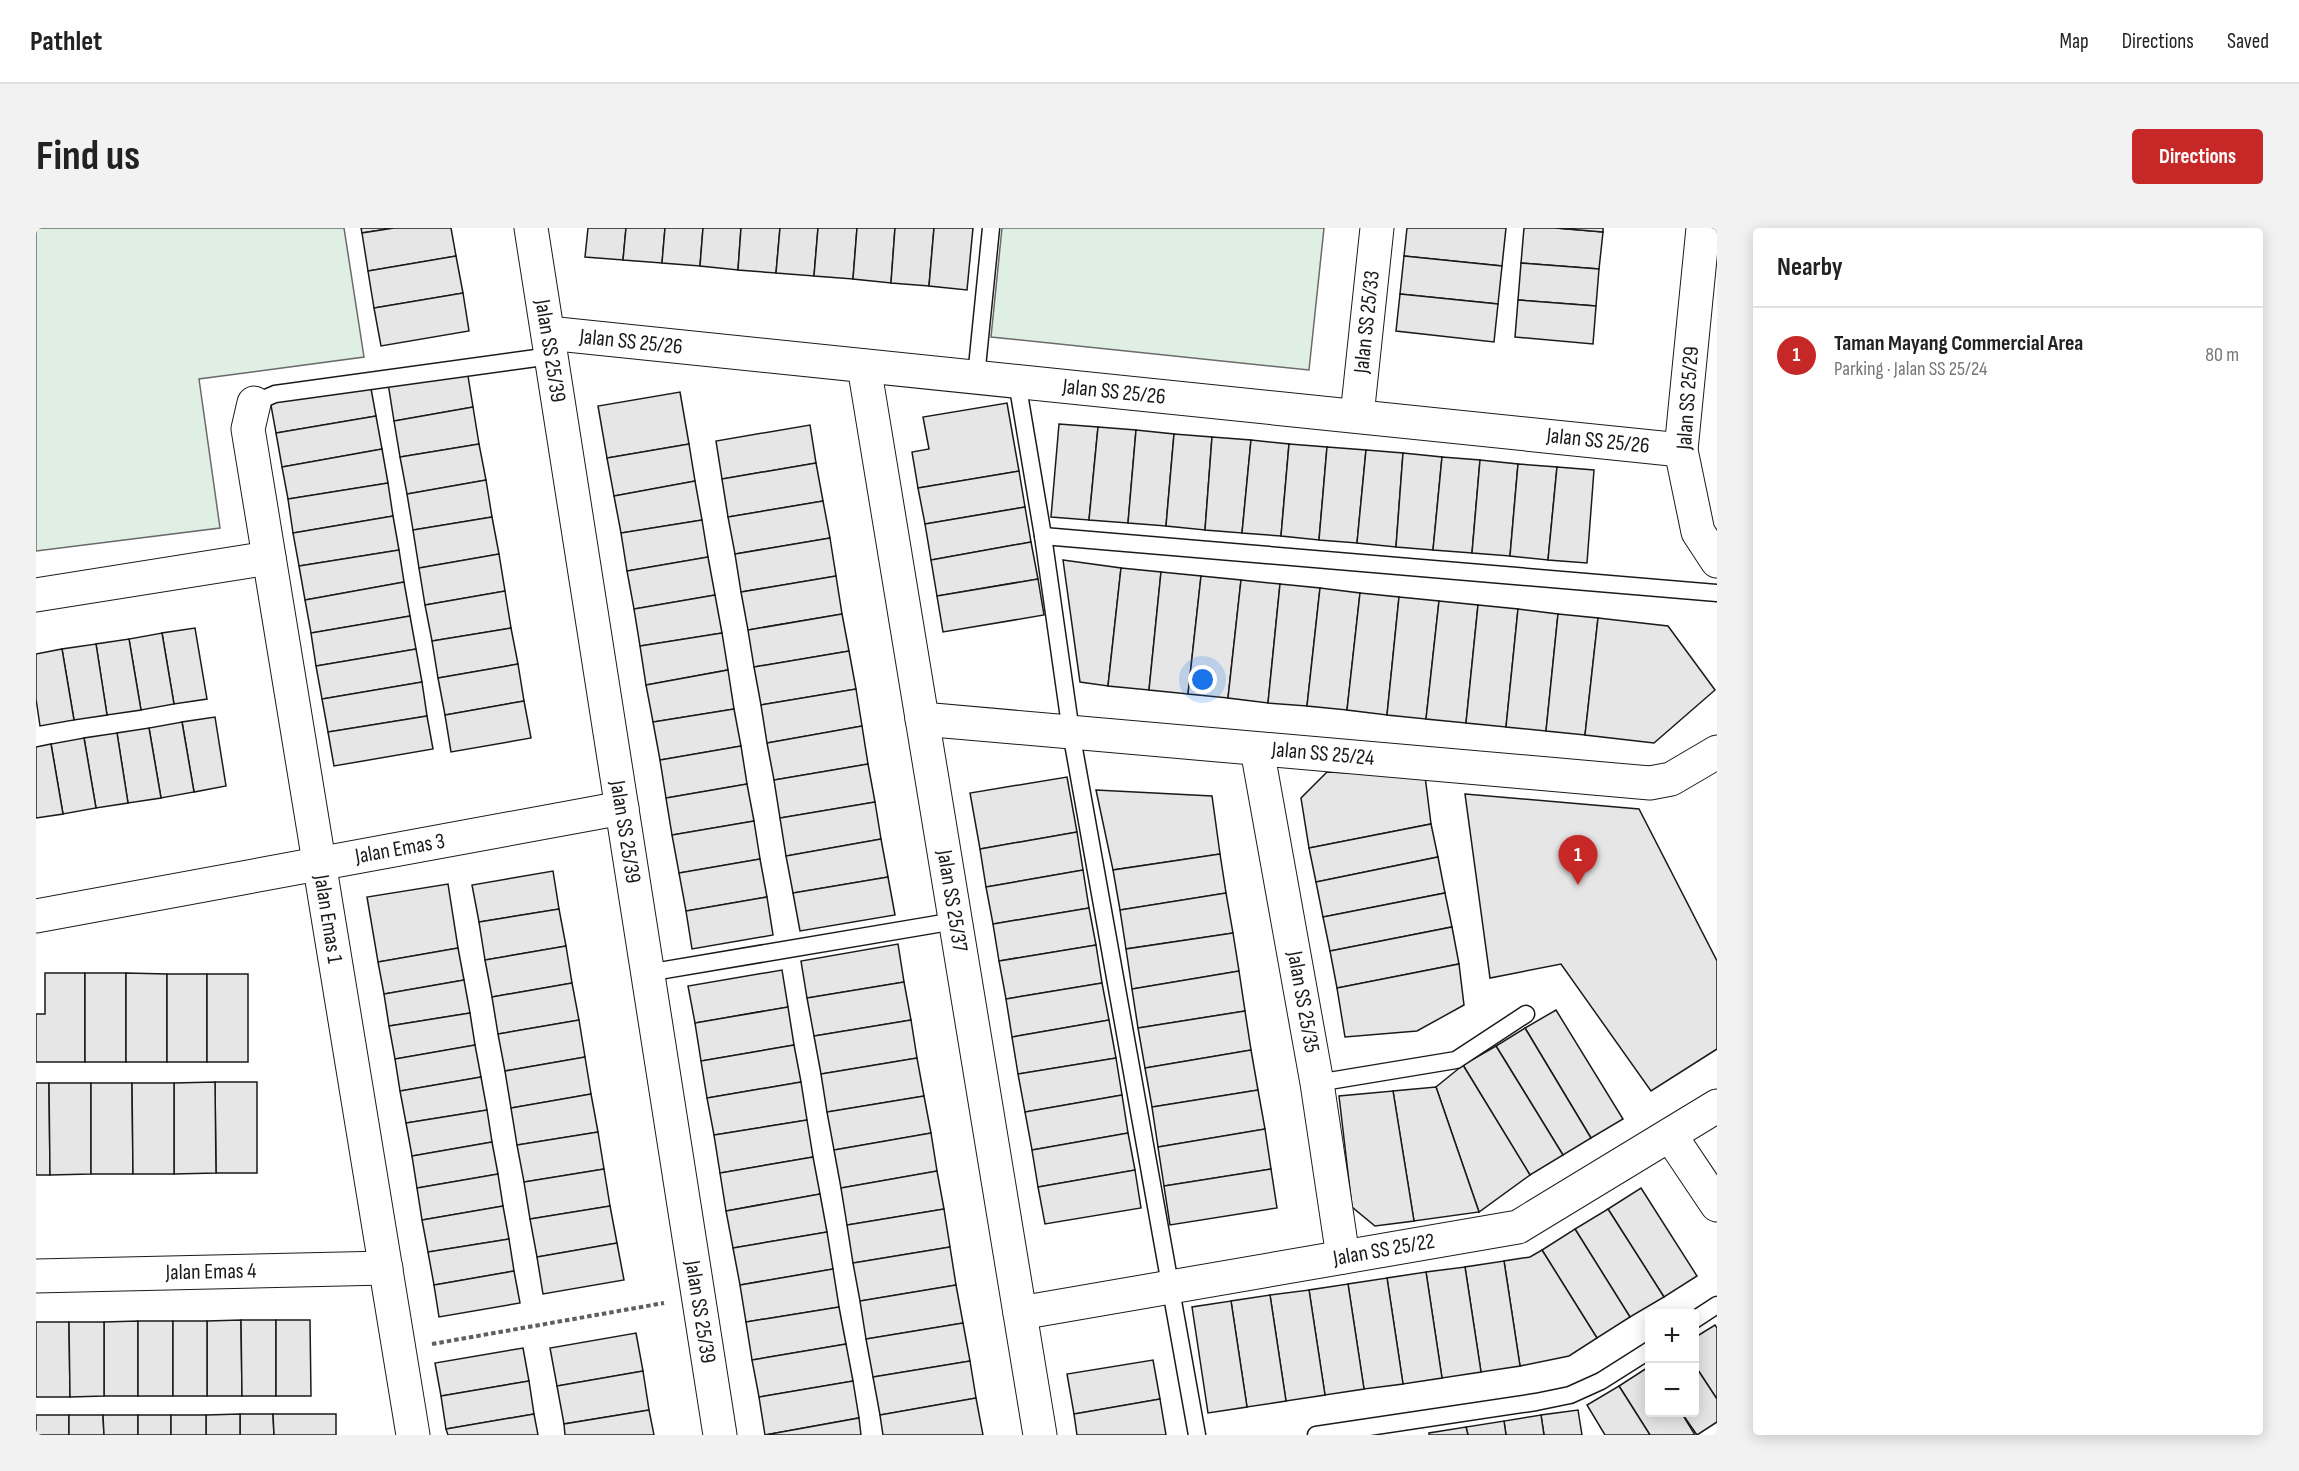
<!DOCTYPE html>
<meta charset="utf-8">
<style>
:root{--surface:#fff;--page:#f2f2f2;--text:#222;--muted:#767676;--line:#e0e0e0;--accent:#c62828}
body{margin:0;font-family:"Sofia Sans Condensed",sans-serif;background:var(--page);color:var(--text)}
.controls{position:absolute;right:18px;bottom:18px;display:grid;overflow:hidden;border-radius:6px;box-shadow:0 3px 15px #0003}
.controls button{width:54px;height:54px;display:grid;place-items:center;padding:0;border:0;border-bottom:2px solid var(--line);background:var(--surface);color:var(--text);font:30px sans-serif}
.you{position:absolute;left:1167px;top:452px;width:21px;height:21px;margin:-15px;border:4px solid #fff;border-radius:50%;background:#1a73e8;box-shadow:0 0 0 9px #1a73e833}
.badge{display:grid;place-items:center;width:39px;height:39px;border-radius:50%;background:var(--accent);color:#fff;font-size:20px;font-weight:700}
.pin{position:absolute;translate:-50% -50px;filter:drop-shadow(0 2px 3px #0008)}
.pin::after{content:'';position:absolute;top:32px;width:21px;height:18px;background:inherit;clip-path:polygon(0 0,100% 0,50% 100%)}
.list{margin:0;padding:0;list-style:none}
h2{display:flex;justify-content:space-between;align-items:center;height:78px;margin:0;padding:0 24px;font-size:26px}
h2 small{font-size:20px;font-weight:400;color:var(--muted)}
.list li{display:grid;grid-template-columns:39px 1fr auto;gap:18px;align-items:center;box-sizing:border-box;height:96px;padding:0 24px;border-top:2px solid var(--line)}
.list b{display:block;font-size:22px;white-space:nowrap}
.list p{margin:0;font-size:20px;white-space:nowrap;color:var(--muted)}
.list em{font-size:20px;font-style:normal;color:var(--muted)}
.map{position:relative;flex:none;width:1681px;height:1207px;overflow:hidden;border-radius:6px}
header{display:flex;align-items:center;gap:36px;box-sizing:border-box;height:84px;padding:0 30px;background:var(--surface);border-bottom:2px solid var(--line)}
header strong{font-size:28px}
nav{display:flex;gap:33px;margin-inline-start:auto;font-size:21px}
.intro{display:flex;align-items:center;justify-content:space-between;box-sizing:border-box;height:144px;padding:0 36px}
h1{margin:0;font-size:42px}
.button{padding:15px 27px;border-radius:6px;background:var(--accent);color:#fff;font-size:21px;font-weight:700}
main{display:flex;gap:36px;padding:0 36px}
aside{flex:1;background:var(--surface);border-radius:6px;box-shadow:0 3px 15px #0003}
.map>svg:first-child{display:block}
</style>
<header>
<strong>Pathlet</strong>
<nav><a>Map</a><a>Directions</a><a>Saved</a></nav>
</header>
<div class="intro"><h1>Find us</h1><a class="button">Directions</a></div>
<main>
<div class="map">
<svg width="1681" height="1207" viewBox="0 0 1681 1207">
<rect width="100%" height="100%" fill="#fff"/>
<!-- green -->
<g fill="#e0efe3" stroke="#6a6a6a" stroke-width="1.5">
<path d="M0,0h308l20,129 -165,22 21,149 -184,23z"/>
<path d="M966,0h322l-15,142 -318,-33z"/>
</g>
<!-- building -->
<g fill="#e6e6e6" stroke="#1a1a1a" stroke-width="1.5">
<path d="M325,0h33l-32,5z"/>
<path d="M358,0h57l5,28 -88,15 -6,-38z"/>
<path d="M552,0h38l-3,32 -38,-3z"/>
<path d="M590,0h39l-3,35 -39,-3z"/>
<path d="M629,0h38l-3,38 -38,-3z"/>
<path d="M667,0h38l-3,42 -38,-4z"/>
<path d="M705,0h39l-4,45 -38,-3z"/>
<path d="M744,0h38l-4,48 -38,-3z"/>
<path d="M782,0h39l-4,51 -39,-3z"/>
<path d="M821,0h38l-4,55 -38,-4z"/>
<path d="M859,0h39l-5,58 -38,-3z"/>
<path d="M898,0h39l-6,62 -38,-4z"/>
<path d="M1371,0h99l-4,38 -98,-10z"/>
<path d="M1488,0h32l47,4 -4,37 -78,-6z"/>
<path d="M1520,0h47v4z"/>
<path d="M420,28l7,37 -89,15 -6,-37z"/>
<path d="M1368,28l98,10 -4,38 -98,-10z"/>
<path d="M1485,35l78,6 -3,37 -78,-6z"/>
<path d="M427,65l6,38 -88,15 -7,-38z"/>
<path d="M1364,66l98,10 -4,38 -98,-11z"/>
<path d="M1482,72l78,6 -3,38 -78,-7z"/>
<path d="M431,142l6,37 -79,14 -6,-38z"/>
<path d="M334,155l6,33 -100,17 -6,-33z"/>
<path d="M644,164l9,52 -82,14 -9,-52z"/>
<path d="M971,175l12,68 -101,17 -6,-36 17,-3 -6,-32z"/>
<path d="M437,179l6,37 -79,13 -6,-36z"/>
<path d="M340,188l6,33 -100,18 -6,-34z"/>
<path d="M1023,196l39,3 -9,93 -38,-3z"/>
<path d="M774,197l6,38 -94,16 -6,-38z"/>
<path d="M1062,199l38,3 -8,93 -39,-3z"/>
<path d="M1100,202l38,4 -8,92 -38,-3z"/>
<path d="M1138,206l38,3 -7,93 -39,-4z"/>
<path d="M1176,209l39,3 -9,93 -37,-3z"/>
<path d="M1215,212l38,4 -8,92 -39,-3z"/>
<path d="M443,216l7,36 -79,14 -7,-37z"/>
<path d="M653,216l6,37 -81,15 -7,-38z"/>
<path d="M1253,216l38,3 -8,93 -38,-4z"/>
<path d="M1291,219l39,3 -9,93 -38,-3z"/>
<path d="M346,221l6,34 -100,16 -6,-32z"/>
<path d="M1330,222l37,3 -7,94 -39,-4z"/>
<path d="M1367,225l39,4 -9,93 -37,-3z"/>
<path d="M1406,229l38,3 -8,93 -39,-3z"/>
<path d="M1444,232l38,4 -8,92 -38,-3z"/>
<path d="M780,235l7,38 -95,16 -6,-38z"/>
<path d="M1482,236l39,3 -9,93 -38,-4z"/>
<path d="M1521,239l37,3 -7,93 -39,-3z"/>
<path d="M983,243l6,36 -100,17 -7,-36z"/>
<path d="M450,252l6,37 -79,13 -6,-36z"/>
<path d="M659,253l7,39 -81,13 -7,-37z"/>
<path d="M352,255l5,33 -100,17 -5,-34z"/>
<path d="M787,273l7,37 -95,16 -7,-37z"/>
<path d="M989,279l6,35 -100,18 -6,-36z"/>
<path d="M357,288l6,34 -100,16 -6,-33z"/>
<path d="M456,289l7,37 -80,14 -6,-38z"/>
<path d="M666,292l6,37 -81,14 -6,-38z"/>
<path d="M794,310l6,38 -95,16 -6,-38z"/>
<path d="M995,314l7,37 -101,17 -6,-36z"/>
<path d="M363,322l5,32 -99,18 -6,-34z"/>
<path d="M463,326l6,37 -80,14 -6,-37z"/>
<path d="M672,329l7,38 -81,14 -7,-38z"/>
<path d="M1027,332l58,8 -13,118 -28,-4z"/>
<path d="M1085,340l40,4 -12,118 -41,-4z"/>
<path d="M1125,344l40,4 -13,118 -39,-4z"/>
<path d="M800,348l6,38 -94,16 -7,-38z"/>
<path d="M1165,348l40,4 -13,118 -40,-4z"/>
<path d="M1002,351l6,36 -101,17 -6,-36z"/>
<path d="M1205,352l39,4 -12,119 -40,-5z"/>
<path d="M368,354l6,34 -99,17 -6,-33z"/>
<path d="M1244,356l40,4 -13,118 -39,-3z"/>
<path d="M1284,360l40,5 -13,117 -40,-4z"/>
<path d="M469,363l6,37 -79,13 -7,-36z"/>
<path d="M1324,365l39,4 -12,118 -40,-5z"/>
<path d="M679,367l7,38 -82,13 -6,-37z"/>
<path d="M1363,369l40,4 -13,118 -39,-4z"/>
<path d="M1403,373l39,4 -12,118 -40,-4z"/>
<path d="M1442,377l40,4 -12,118 -40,-4z"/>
<path d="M1482,381l40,5 -12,117 -40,-4z"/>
<path d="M806,386l7,37 -95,16 -6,-37z"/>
<path d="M1522,386l40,4 -13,117 -39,-4z"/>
<path d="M374,388l6,33 -100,17 -5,-33z"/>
<path d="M1562,390l70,8 47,64 -61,53 -69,-8z"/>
<path d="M159,400l12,71 -33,5 -12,-71z"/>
<path d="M475,400l7,36 -80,14 -6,-37z"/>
<path d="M126,405l12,71 -33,6 -12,-71z"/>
<path d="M686,405l6,37 -82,15 -6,-39z"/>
<path d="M93,411l12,71 -34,5 -11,-71z"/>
<path d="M60,416l11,71 -33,5 -12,-71z"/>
<path d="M26,421l12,71 -34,6 -4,-27v-45z"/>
<path d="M380,421l6,33 -100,17 -6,-33z"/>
<path d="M813,423l7,38 -95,16 -7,-38z"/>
<path d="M482,436l6,37 -79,14 -7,-37z"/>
<path d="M692,442l6,39 -81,13 -7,-37z"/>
<path d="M386,454l5,34 -99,16 -6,-33z"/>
<path d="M820,461l6,37 -95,17 -6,-38z"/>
<path d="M488,473l7,37 -80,14 -6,-37z"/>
<path d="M698,481l7,37 -81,14 -7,-38z"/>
<path d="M391,488l6,33 -99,17 -6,-34z"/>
<path d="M179,489l11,69 -32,6 -12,-70z"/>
<path d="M146,494l12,70 -33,6 -12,-70z"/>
<path d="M826,498l6,38 -94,16 -7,-37z"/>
<path d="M113,500l12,70 -33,5 -11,-70z"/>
<path d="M81,505l11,70 -32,5 -12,-70z"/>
<path d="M48,510l12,70 -33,6 -12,-70z"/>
<path d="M15,516l12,70 -27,4v-71z"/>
<path d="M705,518l6,38 -81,14 -6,-38z"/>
<path d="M832,536l7,38 -95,16 -6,-38z"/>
<path d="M1291,544l98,4 6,48 -122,24 -8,-50z"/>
<path d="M1031,549l10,55 -97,17 -10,-56z"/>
<path d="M711,556l7,37 -82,14 -6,-37z"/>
<path d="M1060,562l116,6 8,58 -107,16z"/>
<path d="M1429,566l174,15 78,152v88l-66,42 -90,-127 -71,14z"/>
<path d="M839,574l6,37 -95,17 -6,-38z"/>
<path d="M718,593l6,38 -81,14 -7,-38z"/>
<path d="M1395,596l7,33 -122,25 -7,-34z"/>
<path d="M1041,604l6,38 -97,17 -6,-38z"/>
<path d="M845,611l7,38 -95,16 -7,-37z"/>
<path d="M1184,626l6,39 -106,17 -7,-40z"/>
<path d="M1402,629l7,36 -122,24 -7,-35z"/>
<path d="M724,631l7,38 -81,14 -7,-38z"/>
<path d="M1047,642l6,38 -96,16 -7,-37z"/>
<path d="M517,643l6,38 -80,13 -7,-37z"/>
<path d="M852,649l7,38 -95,16 -7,-38z"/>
<path d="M412,656l10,64 -80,14 -11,-65z"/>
<path d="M1190,665l7,40 -107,16 -6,-39z"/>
<path d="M1409,665l7,34 -122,24 -7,-34z"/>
<path d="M731,669l6,38 -81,14 -6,-38z"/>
<path d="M1053,680l7,37 -97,16 -6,-37z"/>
<path d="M523,681l7,37 -81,14 -6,-38z"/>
<path d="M1416,699l7,37 -122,24 -7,-37z"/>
<path d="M1197,705l6,38 -107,18 -6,-40z"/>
<path d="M862,716l6,38 -97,16 -6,-37z"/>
<path d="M1060,717l6,38 -96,16 -7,-38z"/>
<path d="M530,718l6,37 -80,14 -7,-37z"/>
<path d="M422,720l6,32 -80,14 -6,-32z"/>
<path d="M1423,736l5,41 -47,26 -72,6 -8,-49z"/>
<path d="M746,742l6,37 -93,16 -7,-37z"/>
<path d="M1203,743l6,40 -107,17 -6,-39z"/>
<path d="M9,745h40v89h-49v-48h9z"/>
<rect x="49" y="745" width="41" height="89"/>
<path d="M90,745l41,1v88h-41z"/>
<rect x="131" y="746" width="40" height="88"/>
<rect x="171" y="746" width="41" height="88"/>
<path d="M428,752l6,33 -81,13 -5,-32z"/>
<path d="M868,754l7,38 -97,16 -7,-38z"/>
<path d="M536,755l7,37 -81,14 -6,-37z"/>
<path d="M1066,755l7,37 -97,17 -6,-38z"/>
<path d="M752,779l6,38 -93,16 -6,-38z"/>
<path d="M1520,782l67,109 -32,19 -66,-110z"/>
<path d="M1209,783l6,39 -106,18 -7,-40z"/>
<path d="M434,785l5,32 -80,14 -6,-33z"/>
<path d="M543,792l6,37 -80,14 -7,-37z"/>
<path d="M875,792l6,38 -96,16 -7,-38z"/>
<path d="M1073,792l7,38 -98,16 -6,-37z"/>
<path d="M1489,800l66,110 -28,17 -67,-109z"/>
<path d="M439,817l6,32 -81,14 -5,-32z"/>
<path d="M758,817l7,37 -94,16 -6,-37z"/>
<path d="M1460,818l67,109 -33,20 -67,-110z"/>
<path d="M1215,822l7,40 -106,17 -7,-39z"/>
<path d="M549,829l6,37 -80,14 -6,-37z"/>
<path d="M881,830l7,38 -97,16 -6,-38z"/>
<path d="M1080,830l6,37 -97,17 -7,-38z"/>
<path d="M1427,837l67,110 -51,37 -43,-125z"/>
<path d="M445,849l6,33 -81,13 -6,-32z"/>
<path d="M179,854h42v91h-41z"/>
<path d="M179,854l1,91 -42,1v-91z"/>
<path d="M765,854l6,38 -93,15 -7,-37z"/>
<path d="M0,855h13l1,92h-14z"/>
<path d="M13,855h42v91l-41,1z"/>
<path d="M55,855h41l1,91h-42z"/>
<path d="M96,855h42v91h-41z"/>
<path d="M1400,859l43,125 -65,9 -21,-130z"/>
<path d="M1222,862l7,39 -107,18 -6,-40z"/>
<path d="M1357,863l21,130 -39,5 -23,-19 -13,-111z"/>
<path d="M555,866l7,38 -81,13 -6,-37z"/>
<path d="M1086,867l6,38 -96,17 -7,-38z"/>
<path d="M888,868l7,37 -97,17 -7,-38z"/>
<path d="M451,882l5,32 -80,14 -6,-33z"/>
<path d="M771,892l6,37 -93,16 -6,-38z"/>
<path d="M1229,901l6,40 -107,17 -6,-39z"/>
<path d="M562,904l6,37 -80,13 -7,-37z"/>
<path d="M895,905l6,38 -96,17 -7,-38z"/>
<path d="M1092,905l7,37 -97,17 -6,-37z"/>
<path d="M456,914l6,32 -81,14 -5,-32z"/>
<path d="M777,929l7,37 -94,17 -6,-38z"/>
<path d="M568,941l6,37 -80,13 -6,-37z"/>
<path d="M1235,941l6,39 -107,17 -6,-39z"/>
<path d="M1099,942l6,38 -96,16 -7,-37z"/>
<path d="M901,943l7,38 -97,16 -6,-37z"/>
<path d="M462,946l5,32 -81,14 -5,-32z"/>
<path d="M1605,960l56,88 -33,21 -56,-88z"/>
<path d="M784,966l7,38 -94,16 -7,-37z"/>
<path d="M467,978l6,33 -81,13 -6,-32z"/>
<path d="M574,978l7,37 -80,14 -7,-38z"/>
<path d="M908,981l6,38 -97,16 -6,-38z"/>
<path d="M1572,981l56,88 -34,20 -55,-88z"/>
<path d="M1539,1001l55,88 -33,21 -55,-88z"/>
<path d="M791,1004l6,37 -93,16 -7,-37z"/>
<path d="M473,1011l5,32 -80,14 -6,-33z"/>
<path d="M581,1015l7,37 -81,14 -6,-37z"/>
<path d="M914,1019l6,38 -96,16 -7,-38z"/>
<path d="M1506,1022l55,88 -28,18 -49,10 -16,-105 26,-4z"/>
<path d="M1468,1033l16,105 -39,6 -16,-105z"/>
<path d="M1429,1039l16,105 -39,6 -16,-106z"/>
<path d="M797,1041l6,38 -93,15 -6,-37z"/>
<path d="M478,1043l6,32 -81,14 -5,-32z"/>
<path d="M1390,1044l16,106 -39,6 -16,-106z"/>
<path d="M1351,1050l16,106 -39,5 -16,-105z"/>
<path d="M1312,1056l16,105 -39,6 -16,-105z"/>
<path d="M920,1057l7,38 -97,16 -6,-38z"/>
<path d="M1273,1062l16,105 -39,6 -16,-106z"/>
<path d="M1234,1067l16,106 -39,6 -16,-106z"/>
<path d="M1195,1073l16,106 -39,6 -16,-106z"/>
<path d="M803,1079l7,37 -94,16 -6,-38z"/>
<path d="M205,1092l1,76h-35v-75z"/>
<path d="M205,1092h35v76h-34z"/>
<path d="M240,1092h34l1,76h-35z"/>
<path d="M102,1093v75h-34v-74z"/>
<rect x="102" y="1093" width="35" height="75"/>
<rect x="137" y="1093" width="34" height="75"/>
<path d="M0,1094h33l1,75h-34z"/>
<path d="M33,1094h35v74l-34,1z"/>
<path d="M927,1095l7,38 -97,16 -7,-38z"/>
<path d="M1679,1097l2,3v71l-23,-35v-26z"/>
<path d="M600,1105l7,38 -86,15 -7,-38z"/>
<path d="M810,1116l7,37 -94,16 -7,-37z"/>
<path d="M487,1120l6,33 -88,15 -6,-33z"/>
<path d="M1117,1132l7,39 -86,15 -7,-40z"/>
<path d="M934,1133l6,37 -96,17 -7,-38z"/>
<path d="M1658,1136l23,35v23l-20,13 -16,-23h13z"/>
<path d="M1614,1138v46h31l14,23h-45l-31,-49z"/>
<path d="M607,1143l6,39 -85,14 -7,-38z"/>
<path d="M493,1153l5,33 -88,15 -5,-33z"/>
<path d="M817,1153l6,37 -94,17 -6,-38z"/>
<path d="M1583,1158l31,49h-45l-18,-30z"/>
<path d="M940,1170l7,37h-100l-3,-20z"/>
<path d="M1124,1171l6,36h-89l-3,-21z"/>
<path d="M613,1182l5,25h-89l-1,-11z"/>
<path d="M1542,1182l4,25h-38l-3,-20z"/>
<path d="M204,1186h33l1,21h-34z"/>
<path d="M204,1186v21h-34v-20z"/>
<path d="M237,1186h63v21h-62z"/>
<path d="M498,1186l4,21h-90l-2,-6z"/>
<rect x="0" y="1187" width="33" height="20"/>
<path d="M33,1187h34l1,20h-35z"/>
<path d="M67,1187h35v20h-34z"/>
<rect x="102" y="1187" width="33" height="20"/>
<rect x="135" y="1187" width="35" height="20"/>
<path d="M1505,1187l3,20h-38l-2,-14z"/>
<path d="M823,1190l2,17h-96z"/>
<path d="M1468,1193l2,14h-38l-2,-8z"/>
<path d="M1430,1199l2,8h-39v-2z"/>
</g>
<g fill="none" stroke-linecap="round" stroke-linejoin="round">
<defs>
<g id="lane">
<path d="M940,149l15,-149"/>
<path d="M981,154l26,154 28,196 126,703"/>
<path d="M218,175l21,-9 276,-38"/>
<path d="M1007,308l674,57"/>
<path d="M611,745l308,-52"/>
<path d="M1281,855l139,-23 70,-46"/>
<path d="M1658,1092l23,-15"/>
<path d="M1280,1207l220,-33 34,-7 31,-14 49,-31"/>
</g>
<g id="street">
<path d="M495,0l189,1207"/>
<path d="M1667,0l-22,222 17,82 19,29"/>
<path d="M512,105l1133,117"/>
<path d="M828,138l176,1069"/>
<path d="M218,175l-6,26 165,1006"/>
<path d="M1321,188l20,-188"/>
<path d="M0,367l233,-37"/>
<path d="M886,491l728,64 21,-4 46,-27"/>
<path d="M1221,521l60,334 26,174"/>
<path d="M0,688l586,-108"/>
<path d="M1634,907l47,70"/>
<path d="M0,1048l350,-8"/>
<path d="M984,1085l498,-86 199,-121"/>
</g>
</defs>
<!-- lane casing -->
<use href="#lane" stroke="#1a1a1a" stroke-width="19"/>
<!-- street casing -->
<use href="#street" stroke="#1a1a1a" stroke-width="35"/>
<!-- path -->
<path stroke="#5f5f5f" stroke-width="4" stroke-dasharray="4.5 3" stroke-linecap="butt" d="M396,1116l232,-41"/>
<!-- lane -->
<use href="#lane" stroke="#fff" stroke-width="16"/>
<!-- street -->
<use href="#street" stroke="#fff" stroke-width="33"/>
</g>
<g text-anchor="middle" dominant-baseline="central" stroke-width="4.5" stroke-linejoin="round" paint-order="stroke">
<!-- street labels -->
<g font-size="22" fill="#1a1a1a" stroke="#fff">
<text transform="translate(1331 94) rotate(-84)">Jalan SS 25/33</text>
<text transform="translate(595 114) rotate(6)">Jalan SS 25/26</text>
<text transform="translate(514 123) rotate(81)">Jalan SS 25/39</text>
<text transform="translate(1078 164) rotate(6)">Jalan SS 25/26</text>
<text transform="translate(1652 170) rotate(-86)">Jalan SS 25/29</text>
<text transform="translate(1562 213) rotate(6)">Jalan SS 25/26</text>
<text transform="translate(1287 526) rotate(5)">Jalan SS 25/24</text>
<text transform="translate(589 604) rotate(81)">Jalan SS 25/39</text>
<text transform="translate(364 621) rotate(-10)">Jalan Emas 3</text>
<text transform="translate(916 673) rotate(81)">Jalan SS 25/37</text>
<text transform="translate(292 691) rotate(81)">Jalan Emas 1</text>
<text transform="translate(1267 774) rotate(80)">Jalan SS 25/35</text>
<text transform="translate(1348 1022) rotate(-10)">Jalan SS 25/22</text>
<text transform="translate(175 1044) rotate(-1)">Jalan Emas 4</text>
<text transform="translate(664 1084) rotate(81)">Jalan SS 25/39</text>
</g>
</g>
</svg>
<div class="controls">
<button>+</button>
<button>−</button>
</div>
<div class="you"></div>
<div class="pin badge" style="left:1542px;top:657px">1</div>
</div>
<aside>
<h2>Nearby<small></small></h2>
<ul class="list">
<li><span class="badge">1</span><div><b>Taman Mayang Commercial Area</b><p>Parking · Jalan SS 25/24</p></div><em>80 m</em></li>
</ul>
</aside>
</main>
